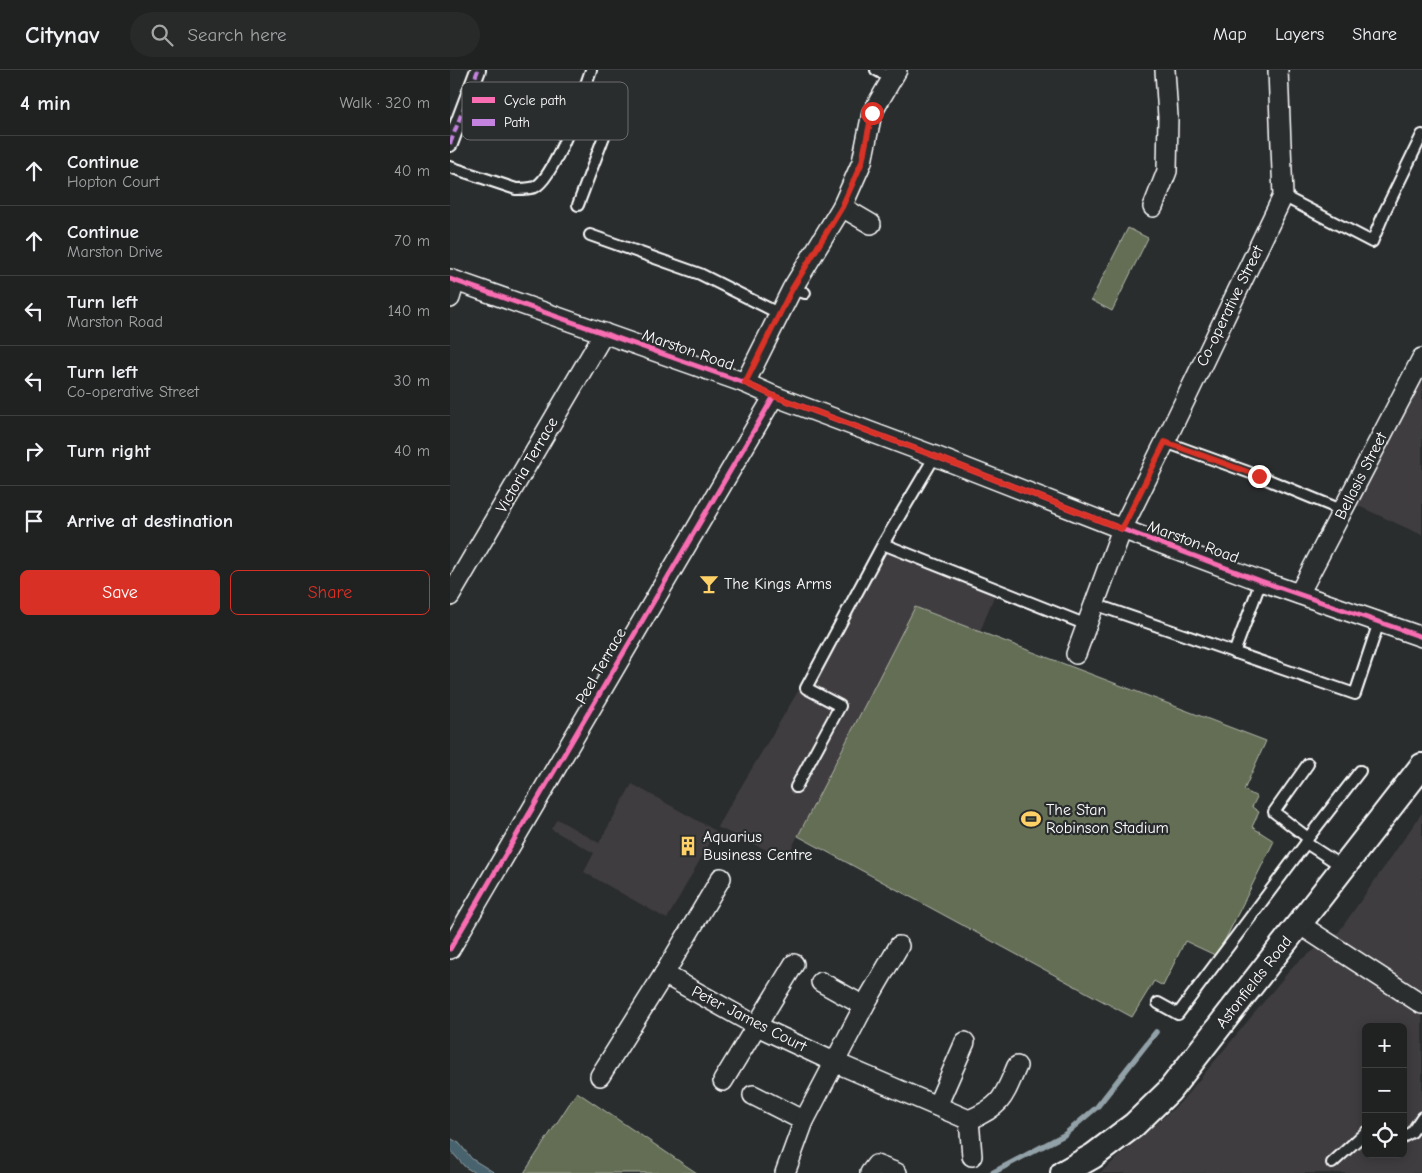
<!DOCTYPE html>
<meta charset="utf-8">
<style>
:root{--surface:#202222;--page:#282a2a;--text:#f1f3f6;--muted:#a2a4a5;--line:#3d3f40;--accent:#d93025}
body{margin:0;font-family:"Comic Neue",sans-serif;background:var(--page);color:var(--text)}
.controls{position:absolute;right:15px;bottom:15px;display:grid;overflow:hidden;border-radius:8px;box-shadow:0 2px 12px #0003}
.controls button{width:45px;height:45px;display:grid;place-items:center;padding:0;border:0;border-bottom:1px solid var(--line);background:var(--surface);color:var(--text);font:25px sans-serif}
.stop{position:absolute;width:15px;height:15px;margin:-11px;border:4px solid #d93025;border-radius:50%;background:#fff}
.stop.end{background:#d93025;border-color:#fff;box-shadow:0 1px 5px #0008}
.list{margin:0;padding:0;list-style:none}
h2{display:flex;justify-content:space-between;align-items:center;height:65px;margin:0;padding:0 20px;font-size:21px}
h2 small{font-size:16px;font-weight:400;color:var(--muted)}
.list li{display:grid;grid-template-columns:32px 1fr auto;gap:15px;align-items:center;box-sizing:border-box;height:70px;padding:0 20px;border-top:1px solid var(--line)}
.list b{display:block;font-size:19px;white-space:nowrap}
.list p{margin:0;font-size:16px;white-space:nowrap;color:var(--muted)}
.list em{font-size:16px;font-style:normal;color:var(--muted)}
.actions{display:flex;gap:10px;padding:15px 20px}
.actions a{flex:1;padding:11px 0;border:1px solid var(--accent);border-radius:8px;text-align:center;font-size:18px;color:var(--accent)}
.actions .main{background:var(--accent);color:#fff}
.icon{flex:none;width:28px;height:28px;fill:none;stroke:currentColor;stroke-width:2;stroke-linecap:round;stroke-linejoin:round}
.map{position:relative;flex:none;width:972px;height:1103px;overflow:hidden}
header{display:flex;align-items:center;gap:30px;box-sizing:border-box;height:70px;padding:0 25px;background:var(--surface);border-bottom:1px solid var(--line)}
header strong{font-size:24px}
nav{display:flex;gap:28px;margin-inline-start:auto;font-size:18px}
.search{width:350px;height:45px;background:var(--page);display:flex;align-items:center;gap:12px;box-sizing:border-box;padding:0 18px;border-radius:28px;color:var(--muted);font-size:19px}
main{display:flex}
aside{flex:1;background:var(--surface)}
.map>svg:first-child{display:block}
</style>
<header>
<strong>Citynav</strong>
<div class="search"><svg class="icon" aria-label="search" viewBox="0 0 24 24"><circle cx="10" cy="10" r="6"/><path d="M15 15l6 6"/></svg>Search here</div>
<nav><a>Map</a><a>Layers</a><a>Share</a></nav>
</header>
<main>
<aside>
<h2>4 min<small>Walk · 320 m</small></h2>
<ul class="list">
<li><svg class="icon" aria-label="ahead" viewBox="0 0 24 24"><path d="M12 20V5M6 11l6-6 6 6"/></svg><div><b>Continue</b><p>Hopton Court</p></div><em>40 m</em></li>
<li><svg class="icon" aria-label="ahead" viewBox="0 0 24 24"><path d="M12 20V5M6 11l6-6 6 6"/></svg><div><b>Continue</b><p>Marston Drive</p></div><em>70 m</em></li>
<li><svg class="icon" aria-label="left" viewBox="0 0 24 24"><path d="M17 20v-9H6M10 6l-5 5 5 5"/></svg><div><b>Turn left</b><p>Marston Road</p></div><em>140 m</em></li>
<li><svg class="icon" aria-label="left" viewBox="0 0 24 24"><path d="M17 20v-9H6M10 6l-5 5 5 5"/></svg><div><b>Turn left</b><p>Co-operative Street</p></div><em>30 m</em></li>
<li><svg class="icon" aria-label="right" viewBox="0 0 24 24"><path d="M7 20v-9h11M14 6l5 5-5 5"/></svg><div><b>Turn right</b></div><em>40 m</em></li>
<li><svg class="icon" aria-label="arrive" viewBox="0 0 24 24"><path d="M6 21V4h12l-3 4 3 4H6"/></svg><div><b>Arrive at destination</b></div></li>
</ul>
<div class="actions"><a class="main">Save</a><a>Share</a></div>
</aside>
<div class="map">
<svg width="972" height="1103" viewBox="0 0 972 1103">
<rect width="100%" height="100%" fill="#2a2d2e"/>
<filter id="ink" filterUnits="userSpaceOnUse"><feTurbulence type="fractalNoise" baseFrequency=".02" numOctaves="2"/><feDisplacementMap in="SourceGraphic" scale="10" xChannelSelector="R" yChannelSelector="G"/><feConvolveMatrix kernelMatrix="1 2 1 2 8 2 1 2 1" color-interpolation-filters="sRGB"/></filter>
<g filter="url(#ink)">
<!-- built -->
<g fill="#3f3c3f" fill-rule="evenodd">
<path d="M972,287v178l-70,-32z"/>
<path d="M433,479l114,39 -17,44 -65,-24 -129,251 -69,-32z"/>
<path d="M182,714l84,47 -49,88 -83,-47 10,-19 -43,-24 6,-10 42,24z"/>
<path d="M972,743v360h-322l80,-70 115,-139 43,-31zM916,957h37v127h-37z"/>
</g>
<!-- green -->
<g fill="#646e55" stroke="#b2b6aa">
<path d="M678,158l20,10 -36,73 -21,-11z"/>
<path d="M465,537l351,134 -22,49 13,7 -5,10 7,5 -7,15 22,14 -57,115 -32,-15 -22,45 -9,-5 -22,36 -334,-181z"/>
<path d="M127,1022l108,73 12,8h-173z"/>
</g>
<!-- water -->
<path fill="#4a646e" stroke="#92a2a8" d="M0,1068l9,5 13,16 23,14h-20l-10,-6 -15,-17z"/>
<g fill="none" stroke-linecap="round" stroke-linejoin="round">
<!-- stream -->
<path stroke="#92a2a8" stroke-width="5.5" d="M542,1103l72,-38 33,-28 59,-75"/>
<defs>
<g id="service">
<path d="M426,0l16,9"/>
<path d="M126,40l33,13 -31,82"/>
<path d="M0,97l66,22c6,0 13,0 19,-2 21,-11 47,-92 56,-117"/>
<path d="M833,126l89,46 13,-31 37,-76"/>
<path d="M140,165l110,39 80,40"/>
<path d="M342,219l13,4"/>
<path d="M715,372l94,34 85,35"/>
<path d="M485,386l-52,88 204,81"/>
<path d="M644,534l261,90 24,-72"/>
<path d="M784,583l27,-72"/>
<path d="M346,717l44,-81 -34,-18 77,-144"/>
<path d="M858,768l-34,-26 34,-48"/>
<path d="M856,773l37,24"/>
<path d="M708,933l20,11 128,-171 2,-5 52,-67"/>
<path d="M953,1067l9,-5 10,-15"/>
<path d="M882,1093l34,-31"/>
</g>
<path id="pedestrian" d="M0,74l28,-74"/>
<g id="minor">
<path d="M392,137l29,17"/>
<path d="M703,137l14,-36 1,-54 -3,-47"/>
<path d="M0,209l295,104 29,13 161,60 187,73 139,52 161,56"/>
<path d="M0,228l5,-17"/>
<path d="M295,313l47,-94 50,-82 20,-45 10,-49 25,-43"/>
<path d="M849,524l123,-236"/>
<path d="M0,526l154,-263"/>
<path d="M626,584l46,-125 43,-87 118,-246 -5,-126"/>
<path d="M849,854l123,80"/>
<path d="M0,879l324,-553"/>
<path d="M214,904l93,52 77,36 135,58c34,-15 34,-22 48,-54"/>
<path d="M371,912l43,24"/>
<path d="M150,1006l64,-102 57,-96"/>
<path d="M273,1011l71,-117"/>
<path d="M303,1025l51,26"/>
<path d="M487,1036l28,-64"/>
<path d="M519,1050l3,36"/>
<path d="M335,1103l19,-52 60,-115 35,-60"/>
<path d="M420,1103l6,-8 21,8"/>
</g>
<path id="tertiary" d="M613,1103l30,-17 41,-31 35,-34 253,-325"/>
</defs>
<!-- service casing -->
<use href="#service" stroke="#fff" stroke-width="14"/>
<!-- pedestrian casing -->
<use href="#pedestrian" stroke="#fff" stroke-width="18"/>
<!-- minor casing -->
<use href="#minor" stroke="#fff" stroke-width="22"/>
<!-- tertiary casing -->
<use href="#tertiary" stroke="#fff" stroke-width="28"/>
<!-- service -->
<use href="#service" stroke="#2a2d2e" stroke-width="10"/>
<!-- pedestrian -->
<use href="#pedestrian" stroke="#2a2d2e" stroke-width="14"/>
<!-- minor -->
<use href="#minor" stroke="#2a2d2e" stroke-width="19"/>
<!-- tertiary -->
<use href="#tertiary" stroke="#2a2d2e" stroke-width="24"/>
<!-- quiet -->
<path stroke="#c483df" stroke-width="4" stroke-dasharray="8 4" stroke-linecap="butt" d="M0,74l28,-74"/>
<defs>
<g id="cycleway">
<path d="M0,209l295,104 29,13 161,60 187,73 139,52 161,56"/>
<path d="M0,879l324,-553"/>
</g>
</defs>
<!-- cycleway casing -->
<use href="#cycleway" stroke="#2a2d2e" stroke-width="8"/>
<!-- cycleway -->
<use href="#cycleway" stroke="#f96db3" stroke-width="5"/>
</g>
</g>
<g fill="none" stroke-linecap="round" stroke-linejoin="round" filter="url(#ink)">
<!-- route -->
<path stroke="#d93025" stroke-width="6" d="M422,43l-10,49 -20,45 -50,82 -47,94 29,13 161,60 187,73 43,-87 94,34"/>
</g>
<!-- icons -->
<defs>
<symbol id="bar-bare" viewBox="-9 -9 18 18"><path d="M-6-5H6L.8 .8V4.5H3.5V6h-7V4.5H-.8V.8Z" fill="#ffd166" stroke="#2a2d2e" stroke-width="2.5" paint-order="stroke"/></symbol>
<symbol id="stadium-bare" viewBox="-9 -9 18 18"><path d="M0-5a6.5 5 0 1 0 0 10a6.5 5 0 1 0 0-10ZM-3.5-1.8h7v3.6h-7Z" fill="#ffd166" stroke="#2a2d2e" stroke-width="2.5" paint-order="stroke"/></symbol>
<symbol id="building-bare" viewBox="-9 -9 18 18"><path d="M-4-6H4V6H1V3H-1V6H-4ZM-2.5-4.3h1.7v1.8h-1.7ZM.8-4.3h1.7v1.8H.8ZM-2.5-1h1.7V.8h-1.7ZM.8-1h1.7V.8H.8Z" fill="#ffd166" stroke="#2a2d2e" stroke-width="2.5" paint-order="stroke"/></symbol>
</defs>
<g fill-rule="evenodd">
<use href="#bar-bare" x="245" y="500" width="28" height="28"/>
<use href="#stadium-bare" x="567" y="735" width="28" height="28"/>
<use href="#building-bare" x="224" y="762" width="28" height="28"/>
</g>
<g text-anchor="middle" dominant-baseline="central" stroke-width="4.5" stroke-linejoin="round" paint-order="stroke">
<!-- street labels -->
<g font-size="16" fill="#fff" stroke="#2a2d2e">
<text transform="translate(780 236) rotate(-64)">Co-operative Street</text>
<text transform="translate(238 280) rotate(19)">Marston Road</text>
<text transform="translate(77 395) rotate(-60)">Victoria Terrace</text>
<text transform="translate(911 406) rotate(-63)">Bellasis Street</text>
<text transform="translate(743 472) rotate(20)">Marston Road</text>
<text transform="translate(151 596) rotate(-60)">Peel Terrace</text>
<text transform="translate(804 912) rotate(-52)">Astonfields Road</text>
<text transform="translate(299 949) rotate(27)">Peter James Court</text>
</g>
<!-- poi labels -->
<g font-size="16" fill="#fff" stroke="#2a2d2e" text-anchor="start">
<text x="274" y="514">The Kings Arms</text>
<text x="596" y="740">The Stan<tspan x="596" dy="18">Robinson Stadium</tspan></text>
<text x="253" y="767">Aquarius<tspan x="253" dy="18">Business Centre</tspan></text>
</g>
</g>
<!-- legend -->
<rect x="12" y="12" width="166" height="58" rx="8" fill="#2a2d2e" stroke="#6a6c6d" stroke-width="1"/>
<rect x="22" y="27" width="23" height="6" fill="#f96db3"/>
<rect x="22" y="49" width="23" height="7" fill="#c483df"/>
<g font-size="14" fill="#fff">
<text x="54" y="35">Cycle path</text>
<text x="54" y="57">Path</text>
</g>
</svg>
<div class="controls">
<button>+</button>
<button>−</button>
<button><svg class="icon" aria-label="locate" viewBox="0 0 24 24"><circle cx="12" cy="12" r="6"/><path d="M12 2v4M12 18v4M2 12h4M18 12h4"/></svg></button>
</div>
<div class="stop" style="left:422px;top:43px"></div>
<div class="stop end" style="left:809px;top:406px"></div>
</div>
</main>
